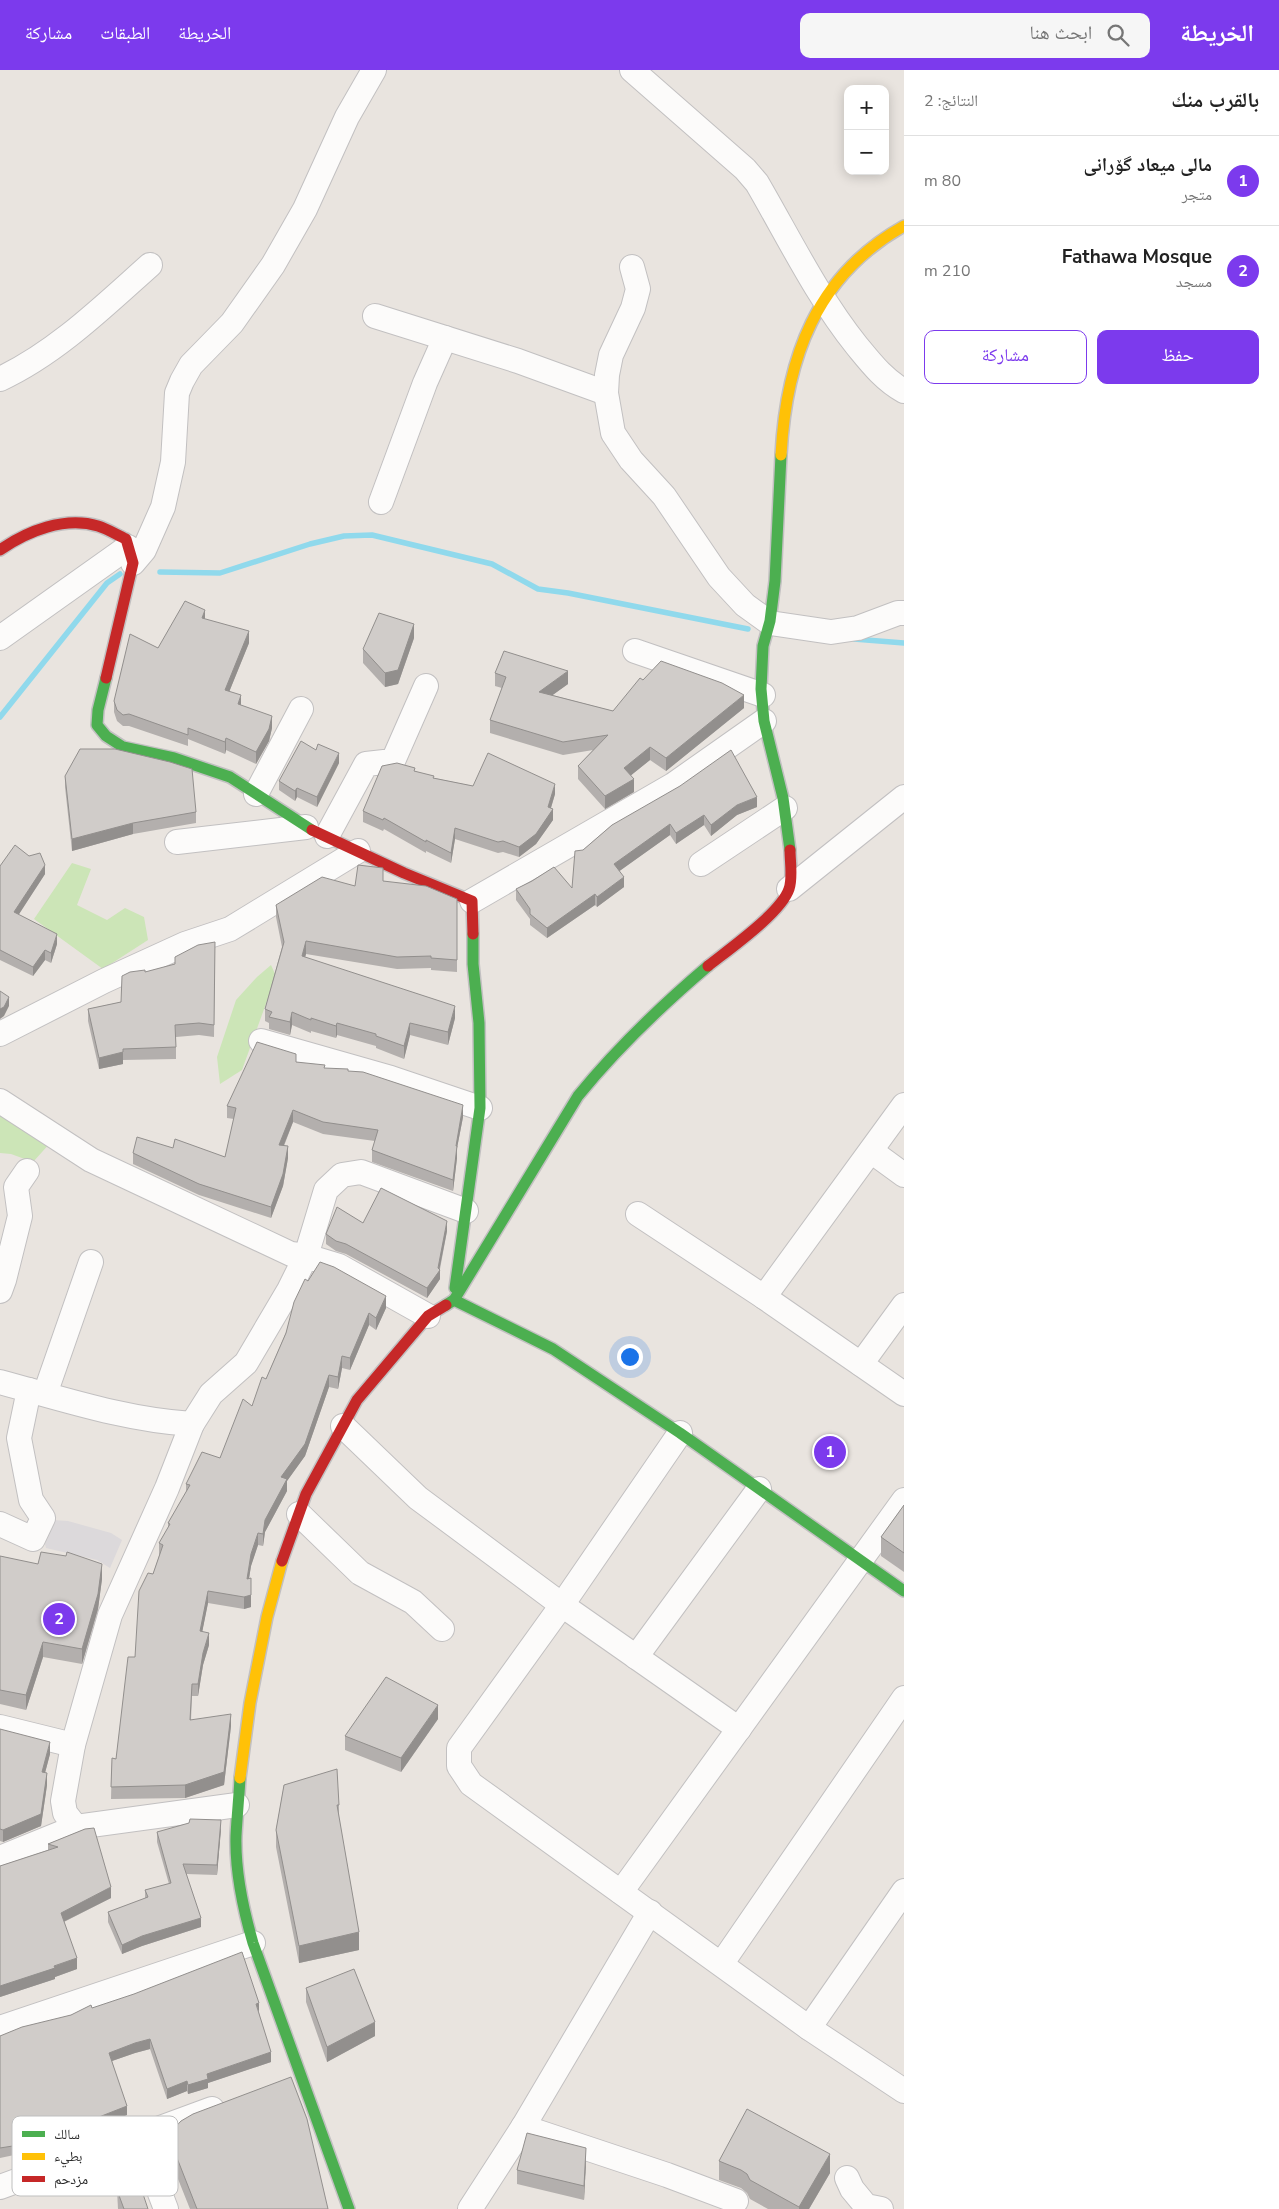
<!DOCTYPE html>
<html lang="ar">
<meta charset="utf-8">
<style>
:root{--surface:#fff;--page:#f6f6f6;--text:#222;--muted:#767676;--line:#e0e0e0;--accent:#7c3aed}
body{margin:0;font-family:"Nunito Sans","Noto Naskh Arabic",sans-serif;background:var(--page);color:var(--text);direction:rtl}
.controls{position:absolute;right:15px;top:15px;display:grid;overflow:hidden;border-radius:10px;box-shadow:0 2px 12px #0003}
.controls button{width:45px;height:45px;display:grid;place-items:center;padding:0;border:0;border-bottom:1px solid var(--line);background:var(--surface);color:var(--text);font:25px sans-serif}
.you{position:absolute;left:629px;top:1286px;width:18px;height:18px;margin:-12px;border:4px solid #fff;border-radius:50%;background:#1a73e8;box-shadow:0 0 0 8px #1a73e833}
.badge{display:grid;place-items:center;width:32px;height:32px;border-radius:50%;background:var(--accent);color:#fff;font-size:16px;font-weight:700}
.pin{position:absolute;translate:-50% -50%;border:2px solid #fff;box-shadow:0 1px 5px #0006}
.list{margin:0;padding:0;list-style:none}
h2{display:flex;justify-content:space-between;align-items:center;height:65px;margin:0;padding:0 20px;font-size:21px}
h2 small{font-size:16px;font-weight:400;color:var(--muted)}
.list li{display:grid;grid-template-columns:32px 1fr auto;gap:15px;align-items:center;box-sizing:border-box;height:90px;padding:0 20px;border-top:1px solid var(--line)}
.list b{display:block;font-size:19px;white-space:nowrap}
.list p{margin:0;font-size:16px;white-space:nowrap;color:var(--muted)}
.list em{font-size:16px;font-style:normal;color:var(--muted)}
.actions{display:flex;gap:10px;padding:15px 20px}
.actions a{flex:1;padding:11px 0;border:1px solid var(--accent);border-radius:10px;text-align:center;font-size:18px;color:var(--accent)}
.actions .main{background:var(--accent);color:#fff}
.icon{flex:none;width:28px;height:28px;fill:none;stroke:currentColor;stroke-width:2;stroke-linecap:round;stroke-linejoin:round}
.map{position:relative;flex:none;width:904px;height:2139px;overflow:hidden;direction:ltr}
header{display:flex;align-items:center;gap:30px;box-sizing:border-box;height:70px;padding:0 25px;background:var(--accent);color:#fff}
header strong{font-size:24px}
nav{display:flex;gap:28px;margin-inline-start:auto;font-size:18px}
.search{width:350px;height:45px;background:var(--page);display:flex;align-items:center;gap:12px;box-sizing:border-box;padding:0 18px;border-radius:10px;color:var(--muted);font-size:19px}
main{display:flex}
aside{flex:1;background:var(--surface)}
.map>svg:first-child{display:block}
</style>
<header>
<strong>الخريطة</strong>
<div class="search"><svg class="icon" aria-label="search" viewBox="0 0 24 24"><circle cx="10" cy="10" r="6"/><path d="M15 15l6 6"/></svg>ابحث هنا</div>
<nav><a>الخريطة</a><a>الطبقات</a><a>مشاركة</a></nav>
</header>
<main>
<aside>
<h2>بالقرب منك<small>النتائج: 2</small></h2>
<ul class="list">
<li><span class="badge">1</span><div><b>مالی میعاد گۆرانی</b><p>متجر</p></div><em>80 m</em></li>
<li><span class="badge">2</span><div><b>Fathawa Mosque</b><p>مسجد</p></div><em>210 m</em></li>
</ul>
<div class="actions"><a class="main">حفظ</a><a>مشاركة</a></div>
</aside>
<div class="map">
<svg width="904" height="2139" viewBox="0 0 904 2139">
<rect width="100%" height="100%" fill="#e9e4df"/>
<!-- industrial -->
<path fill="#dcd9db" d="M53,1450l15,1 43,12 11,7 -12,28 -13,-8 -51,-12 -1,-4z"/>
<!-- green -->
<g fill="#cce5b7">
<path d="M72,793l19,6 -14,36 30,15 18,-12 19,9 4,23 -45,29 -69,-50z"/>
<path d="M271,895l5,11 -34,94 -22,14 -3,-27 19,-57 21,-23z"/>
<path d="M0,1041l51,31 -18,20 -22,-8 -11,-1z"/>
</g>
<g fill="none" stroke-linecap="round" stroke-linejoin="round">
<!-- stream -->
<g stroke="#90d9ec" stroke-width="5.5">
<path d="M160,502l60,1 90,-29 34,-8 28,-1 120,29 46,25 30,4 180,36"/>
<path d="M854,569l50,4"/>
<path d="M0,647l107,-134 13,-9"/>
</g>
<defs>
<g id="street">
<path d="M632,0l113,99 12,14c32,55 60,113 100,163 14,17 27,34 47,45"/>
<path d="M632,197l6,22 -5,19 -22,47 -4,20 -1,18 7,40 18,27 33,36 55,81 26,28 25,18 61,9 27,-4 40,-15h6"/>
<path d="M375,246l143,45 88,32"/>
<path d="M0,309c56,-26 104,-73 150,-114"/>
<path d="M381,432l44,-119 20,-45"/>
<path d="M133,493l11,-13 19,-43 10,-45 4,-69 5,-12 9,-16 41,-42 41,-58 32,-56 42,-92 27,-47"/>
<path d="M0,568l128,-91"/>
<path d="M635,581l128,44"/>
<path d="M256,724l45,-85"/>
<path d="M327,766l39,-72 27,-3 33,-75"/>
<path d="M177,772l129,-15"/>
<path d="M701,794l84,-56"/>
<path d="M789,819l115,-92"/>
<path d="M472,831l201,-116 91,-64"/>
<path d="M0,964l104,-53 81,-37 45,-15 128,-78"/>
<path d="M261,971l130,37 89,30"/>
<path d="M0,1031l91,59 200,94 15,2 20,-66 16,-15 19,-3 105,39"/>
<path d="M871,1081l33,24"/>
<path d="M638,1144l126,83 140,97"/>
<path d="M0,1221l4,-11 16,-64 -4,-29 11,-16"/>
<path d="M764,1227l140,-192"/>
<path d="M861,1294l43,-59"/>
<path d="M0,1312c63,17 126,38 192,42"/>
<path d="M45,1324l46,-132"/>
<path d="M343,1356l75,72 144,107 177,124"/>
<path d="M680,1363l-118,172 -103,143v18l12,18 338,244 95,63"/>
<path d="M299,1444l61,59 53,29 29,27"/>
<path d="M0,1454l33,15 10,-21 -12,-18 -12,-62 10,-48"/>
<path d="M636,1587l123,-168"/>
<path d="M0,1657l73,18"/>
<path d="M76,1757l-11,-14 -2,-12 10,-56 37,-130 57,-127 25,-64 19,-30 35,-31 43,-73 17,-34 33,10 89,50"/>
<path d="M0,1788l76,-31 161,-22"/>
<path d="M621,1822l283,-392"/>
<path d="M722,1893l182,-265"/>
<path d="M0,1958l253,-85"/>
<path d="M809,1958l95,-137"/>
<path d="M523,2057l144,48 69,26"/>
<path d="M139,2068l27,71"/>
<path d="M847,2108l5,11 14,17 15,3"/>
<path d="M0,2117l212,-78"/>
<path d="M470,2139l53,-82 127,-215"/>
</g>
<g id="fast">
<path d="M781,385l-6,126 -5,40 -7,25 -2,43 3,32 19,77 7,52"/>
<path d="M106,608l-8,32 -1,15 9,11 17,11 51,11 56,19 82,53"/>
<path d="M455,1218l25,-180 -1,-85 -6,-59v-30"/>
<path d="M454,1230l99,49 127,84 224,158"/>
<path d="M446,1235l8,-5 124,-204c39,-48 83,-90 130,-130"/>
<path d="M240,1708c-1,19 -3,38 -4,58 -1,36 7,73 17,107l96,266"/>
</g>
<g id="slow">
<path d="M781,385c5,-96 35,-180 123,-229"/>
<path d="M240,1708l10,-75 17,-86 15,-56"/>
</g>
<g id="jam">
<path d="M0,480c27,-19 65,-34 98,-24 10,3 19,9 28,13l7,24 -27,115"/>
<path d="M312,760l92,43 68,28 1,33"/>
<path d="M708,896c20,-16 73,-53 81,-77 4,-11 1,-27 1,-39"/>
<path d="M282,1491l24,-67 51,-94 71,-84 18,-11"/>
</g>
</defs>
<!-- street casing -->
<use href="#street" stroke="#c2c0c1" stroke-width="26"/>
<!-- fast casing -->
<use href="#fast" stroke="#c2c0c1" stroke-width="14"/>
<!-- slow casing -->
<use href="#slow" stroke="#c2c0c1" stroke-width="14"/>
<!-- jam casing -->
<use href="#jam" stroke="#c2c0c1" stroke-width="14"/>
<!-- street -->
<use href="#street" stroke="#fcfbfa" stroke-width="24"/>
<!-- fast -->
<use href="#fast" stroke="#4caf50" stroke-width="11"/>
<!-- slow -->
<use href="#slow" stroke="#ffc107" stroke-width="11"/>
<!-- jam -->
<use href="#jam" stroke="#c62828" stroke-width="11"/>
</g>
<!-- wall -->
<g fill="#b3afad">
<path d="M205,549l44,24 -20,49 12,13 31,23 -3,13 -13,23 -30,-14 -1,4 -37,-15v7l-59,-20h-6l-6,-5 -3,-9v-11l44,-53z"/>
<path d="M414,568l-16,46 -13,3 -22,-24v-14z"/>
<path d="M495,603l73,11 -16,11 61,16 30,-31 101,28 -78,63 -16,-11 -19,15 3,17 -29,17 -27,-30v-13l15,-16 -30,5 -73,-22v-13l12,-32 -7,-2z"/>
<path d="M316,680l23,13 -22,44 -20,-10 -2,4 -16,-11v-9z"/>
<path d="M415,701l19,7 39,8 82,8 -4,14 2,12 -17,24 -17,13 -16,-5 -5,1 -43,-14 -4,24 -25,-12v2l-42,-24 -1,2 -20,-9v-11z"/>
<path d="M65,706l131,36v11l-63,11 -61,17 -7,-64z"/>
<path d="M757,737l-20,8 -26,21 -7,-11 -28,19 -6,-9 -51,36 5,16 -27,20 -2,-2 -48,33 -17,-13v-6l-14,-19v-11l56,-1 11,-38 29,-25z"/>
<path d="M0,796l45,8 -27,41 39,29 -6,19 -6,-3 -12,16 -33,-16z"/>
<path d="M383,811l74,18v73l-26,-2v-2l-34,1 -91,-15 -1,3 150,61 -7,27 -38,-10 -6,24 -28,-11v-2l-39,-11 -1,3 -25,-7v2l-19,-8 -2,10 -21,-6v-6l-4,-2v-12l17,-62 -6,-30v-12l79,-19z"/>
<path d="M215,872l-1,95 -15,-2 -23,2v22l-53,1v4l-24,5 -11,-48v-12l33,-7 24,-30 30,-7z"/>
<path d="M296,992l29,7 23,3 115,45 -6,31v10l-4,33 -81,-29v-12l3,-9 -52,-7 -30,-12 -9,24 4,12 -5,28 -12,32 -72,-23 -66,-31v-11l40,-5 52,9 9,-38 -7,-1v-12z"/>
<path d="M363,1153l84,8 -7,38v10l-13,19 -81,-44 -10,-3 -10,-7v-10z"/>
<path d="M308,1211l78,27 -10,22 -7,-5 -19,45 -8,-2 -4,21 -9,-2 -24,69 -18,25v10l-22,41 -2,14 -5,-1 -7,21 -2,12 2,29 -7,2 -36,-6 -6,29 7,13 -6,20 -5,31h-6l-1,24 40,6 -7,59 -39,13 -74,1 1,-41 4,1 19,-102 18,-83 6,-18v-13l9,-15v-5l18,-30v-9l34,-26 32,-52 14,-27z"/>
<path d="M904,1435v67l-23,-16v-19z"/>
<path d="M0,1486l102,23 -4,30 -16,55 -39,-7 -17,53 -26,-6z"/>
<path d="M438,1649l-37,53 -56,-22v-14z"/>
<path d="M0,1659l50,25 -5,19 2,12 -6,41 -38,16 -3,-1z"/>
<path d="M284,1715l55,20v13l20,132 -60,13 -23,-116v-17z"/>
<path d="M85,1759l26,69 -47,24 13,47 -22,8v2l-55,18v-131l48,-16v-6z"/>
<path d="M221,1759l-4,46 -31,-1 15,53 -59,19 -20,8 -14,-32v-10l37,-13v-9l24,-6 -12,-42v-10z"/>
<path d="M306,1918l69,48 -48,26 -21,-60z"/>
<path d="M92,1938l167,5 12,49 -63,21v5l-20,6 -1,-3 -20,8 -17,-50 -15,4 -23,8 15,54 -107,43 -1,-4 -19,4v-122l71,-21z"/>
<path d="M168,2065l160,74h-138l-22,-55z"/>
<path d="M719,2091l111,12 -21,36h-41l-18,-10 -3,-6 -6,-5 -22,-8z"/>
<path d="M586,2092l-2,38 -67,-16v-14z"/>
<path d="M117,2120l31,19h-30z"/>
</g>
<!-- shaded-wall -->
<g fill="#928f8d">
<path d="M205,540v12l-3,-4z"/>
<path d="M414,554v14l-16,46 -13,3v-14z"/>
<path d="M249,561v12l-24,59v-12z"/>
<path d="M568,601v13l-29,21v-13z"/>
<path d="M241,625v12l-3,-3z"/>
<path d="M744,625v13l-78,63v-13z"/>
<path d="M272,646v12l-3,13 -13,23v-12z"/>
<path d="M226,668v12l-1,4v-12z"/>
<path d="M650,677v13l-26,21v-13z"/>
<path d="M339,683v10l-22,44v-10z"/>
<path d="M634,709v13l-29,17v-13z"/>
<path d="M555,714v10l-6,20 4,-5v11l-17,24 -17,13v-10l29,-40z"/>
<path d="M297,718v9l-2,4v-10z"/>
<path d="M757,727v10l-20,8 -26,21v-11l26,-20z"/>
<path d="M704,745v10l-28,19v-11z"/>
<path d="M133,753v11l-61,17v-12z"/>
<path d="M670,754v11l-56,40v-11z"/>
<path d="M455,758v11l-4,24v-10z"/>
<path d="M45,795v9l-31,48v-10z"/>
<path d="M624,807v10l-27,20v-10z"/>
<path d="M595,824v11l-48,33v-10z"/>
<path d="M57,864v10l-6,19v-10z"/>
<path d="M306,871v13l-4,14v-12z"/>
<path d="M45,880v10l-12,16v-9z"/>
<path d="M9,927v9l-5,10 -4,3v-10z"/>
<path d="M455,936v12l-7,27v-13z"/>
<path d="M292,942v13l-2,10v-13z"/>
<path d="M337,953v12l-1,3v-12z"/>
<path d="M410,953v12l-6,24v-13z"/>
<path d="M123,982v12l-24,5v-11z"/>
<path d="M463,1035v12l-6,31v10l-4,33v-11l3,-34z"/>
<path d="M293,1040v12l-14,35v-12z"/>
<path d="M288,1076v12l-5,28 -12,32v-11z"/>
<path d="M447,1151v10l-8,40 1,-1v9l-13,19v-10l11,-20z"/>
<path d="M386,1226v12l-10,22v-12z"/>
<path d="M369,1243v12l-19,45v-12z"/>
<path d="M342,1286v12l-4,21v-12z"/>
<path d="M329,1305v12l-24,69 -18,25v10l-22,41 -2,14v-12l2,-14 16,-43z"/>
<path d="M258,1463v12l-7,21 -4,25v-12l4,-25z"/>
<path d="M102,1494v15l-4,30 -16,55v-15z"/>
<path d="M251,1508v29l-7,2v-12z"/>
<path d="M208,1521v12l-8,40v-12z"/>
<path d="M209,1563v12l-6,20 -5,31v-12l5,-31z"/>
<path d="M43,1572v15l-17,53v-15z"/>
<path d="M438,1635v14l-37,53v-14z"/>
<path d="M231,1644v12l-7,59 -39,13v-13z"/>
<path d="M50,1672v12l-8,30v-12z"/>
<path d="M47,1703v12l-6,41 -38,16v-12z"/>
<path d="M221,1750v9l-4,46v-10z"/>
<path d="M111,1817v11l-50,25v-10z"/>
<path d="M201,1848v9l-59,19 -20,8v-9l20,-9z"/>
<path d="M359,1862v18l-60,13v-17z"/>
<path d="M77,1888v11l-22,8v2l-55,18v-11z"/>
<path d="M259,1933v10l-3,-9z"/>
<path d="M375,1952v14l-48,26v-15z"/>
<path d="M150,1969v10l-15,4 -26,9v-9l26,-10z"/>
<path d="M271,1982v10l-63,21v5l-20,6v-9l19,-11z"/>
<path d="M187,2011v10l-20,8v-10z"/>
<path d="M127,2036v9l-107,43v-10z"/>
<path d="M586,2078v14l-2,38v-14z"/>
<path d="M830,2084v19l-21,36h-10v-2z"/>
</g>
<!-- building -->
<g fill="#d0ccc9" stroke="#928f8d">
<path d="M185,531l20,9 -3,8 47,13 -24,59 16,5 -3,9 34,12 -3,13 -13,23 -30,-14 -1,4 -37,-14v7l-59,-21 -6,1 -6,-5 -3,-9 16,-67 28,14z"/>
<path d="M379,543l35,11 -16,46 -13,3 -22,-24z"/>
<path d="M504,581l64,20 -29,21 74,19 27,-33 3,2 18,-19 61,22 22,12 -78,63 -16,-11 -26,21 10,11 -29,17 -27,-30 30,-31 -45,7 -73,-22 16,-43 -11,-4z"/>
<path d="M301,671l15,9 2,-6 21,9 -22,44 -20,-9 -2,3 -16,-10z"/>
<path d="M80,679h35l55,13 22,7 4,43 -63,11 -61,16 -7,-63z"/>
<path d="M731,680l26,47 -20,8 -26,20 -7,-10 -28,18 -6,-9 -56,40 10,13 -27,20 -2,-3 -48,34 -17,-14v-5l-14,-20 16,-8 22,-14 18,21 3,-37 8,-1 29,-25 68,-39z"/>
<path d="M488,683l67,31 -7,23 5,2 -17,25 -17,13 -16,-6 -5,1 -43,-14 -4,25 -25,-13v2l-42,-24 -1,2 -20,-9 19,-45 15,-3 18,5 -1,3 20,5 -1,2 40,8z"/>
<path d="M15,775l14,11 11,-3 5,12 -31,47 43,22 -6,19 -6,-3 -12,17 -33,-17v-84z"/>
<path d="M358,795l25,3v13l43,5 31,13v61l-26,-2v-2l-34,1 -91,-16 -4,15 153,50 -7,26 -38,-9 -6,23 -28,-10v-2l-39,-11 -1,3 -25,-8v2l-19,-8 -2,10 -21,-5 3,-5 -7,-3 19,-67 -8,-37 46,-28 33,9z"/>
<path d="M215,872l-1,83 -15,-2 -24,2 1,22 -53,2v3l-24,6 -11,-49 33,-7 1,-26 8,-4 15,-2v2l30,-8v-7l23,-12z"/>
<path d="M0,921l9,6 -5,10 -4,2z"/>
<path d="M257,972l39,12v8l29,3 -1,3 24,1v2l15,1 100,33 -7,41h1l-4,34 -81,-30 6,-20 -55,-8 -30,-12 -14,35 9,1 -5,28 -12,33 -72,-23 -66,-31 4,-16 36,11 2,-9 50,18 11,-49 -9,-2z"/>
<path d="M381,1118l66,33 -9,47 2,2 -13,18 -81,-44 -10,-3 -10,-7 11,-27 26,16z"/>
<path d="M320,1192l14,5 52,29 -10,22 -7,-5 -19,45 -8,-2 -4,21 -9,-2 -24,69 -24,33 6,2 -22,41 -2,14 -5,-1 -7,21 -4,25 4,-1v17l-7,2 -36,-6 -8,40 9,2 -6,20 -5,31h-6l-2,36 41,-6 -7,58 -39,13 -74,2 1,-29 4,1 12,-102h7l4,-66 9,-18 5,1 10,-29 -4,-2 11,-19 -2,-1 22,-38 -4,-1 16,-32 18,6 23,-59 9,7 10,-29 4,2 20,-46 8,-31 11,-23 3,2z"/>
<path d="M904,1435v48l-23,-16z"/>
<path d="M41,1482l25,4 1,-4 35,12 -4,30 -16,55 -39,-7 -17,53 -26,-5v-134l38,8z"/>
<path d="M386,1607l52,28 -37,53 -56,-22z"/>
<path d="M0,1659l50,13 -8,30 5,1 -6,41 -38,16 -3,-1z"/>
<path d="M337,1699l2,36h-2l22,127 -60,14 -23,-116 8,-45z"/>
<path d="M190,1749l31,1 -4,45 -34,-1 18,54 -59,18 -20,9 -14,-33 40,-15 -3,-7 26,-7 -14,-51 32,-9z"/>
<path d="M94,1758l17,59 -50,26 16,45 -23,8 1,2 -55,18v-120l58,-19 -10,-3 37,-15z"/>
<path d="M242,1882l17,51 -3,1 15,48 -64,22 1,5 -20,6 -1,-4 -20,8 -17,-50 -15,4 -26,10 18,53 -107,42 -1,-3 -19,3v-112l22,-9 49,-12 20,-10 1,3 42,-14z"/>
<path d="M354,1899l21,53 -48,25 -21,-59z"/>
<path d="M291,2007l16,42 21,90h-131l-29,-74 13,-14 12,-7z"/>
<path d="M747,2039l83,45 -31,53 -49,-27 -3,-6 -6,-4 -22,-9z"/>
<path d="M527,2063l59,15 -2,38 -67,-16z"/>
<path d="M139,2112l9,27h-24l-7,-19z"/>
</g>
<!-- legend -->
<rect x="12" y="2046" width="166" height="80" rx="8" fill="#fff" stroke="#bfbfbf" stroke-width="1"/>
<rect x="22" y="2061" width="23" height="6" fill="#4caf50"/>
<rect x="22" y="2083" width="23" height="7" fill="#ffc107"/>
<rect x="22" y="2106" width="23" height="6" fill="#c62828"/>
<g font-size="14" fill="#2a2a2a">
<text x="54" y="2069">سالك</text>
<text x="54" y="2091">بطيء</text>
<text x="54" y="2114">مزدحم</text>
</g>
</svg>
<div class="controls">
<button>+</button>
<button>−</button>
</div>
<div class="you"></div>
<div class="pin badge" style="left:830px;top:1382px">1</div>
<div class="pin badge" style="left:59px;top:1549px">2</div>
</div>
</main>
